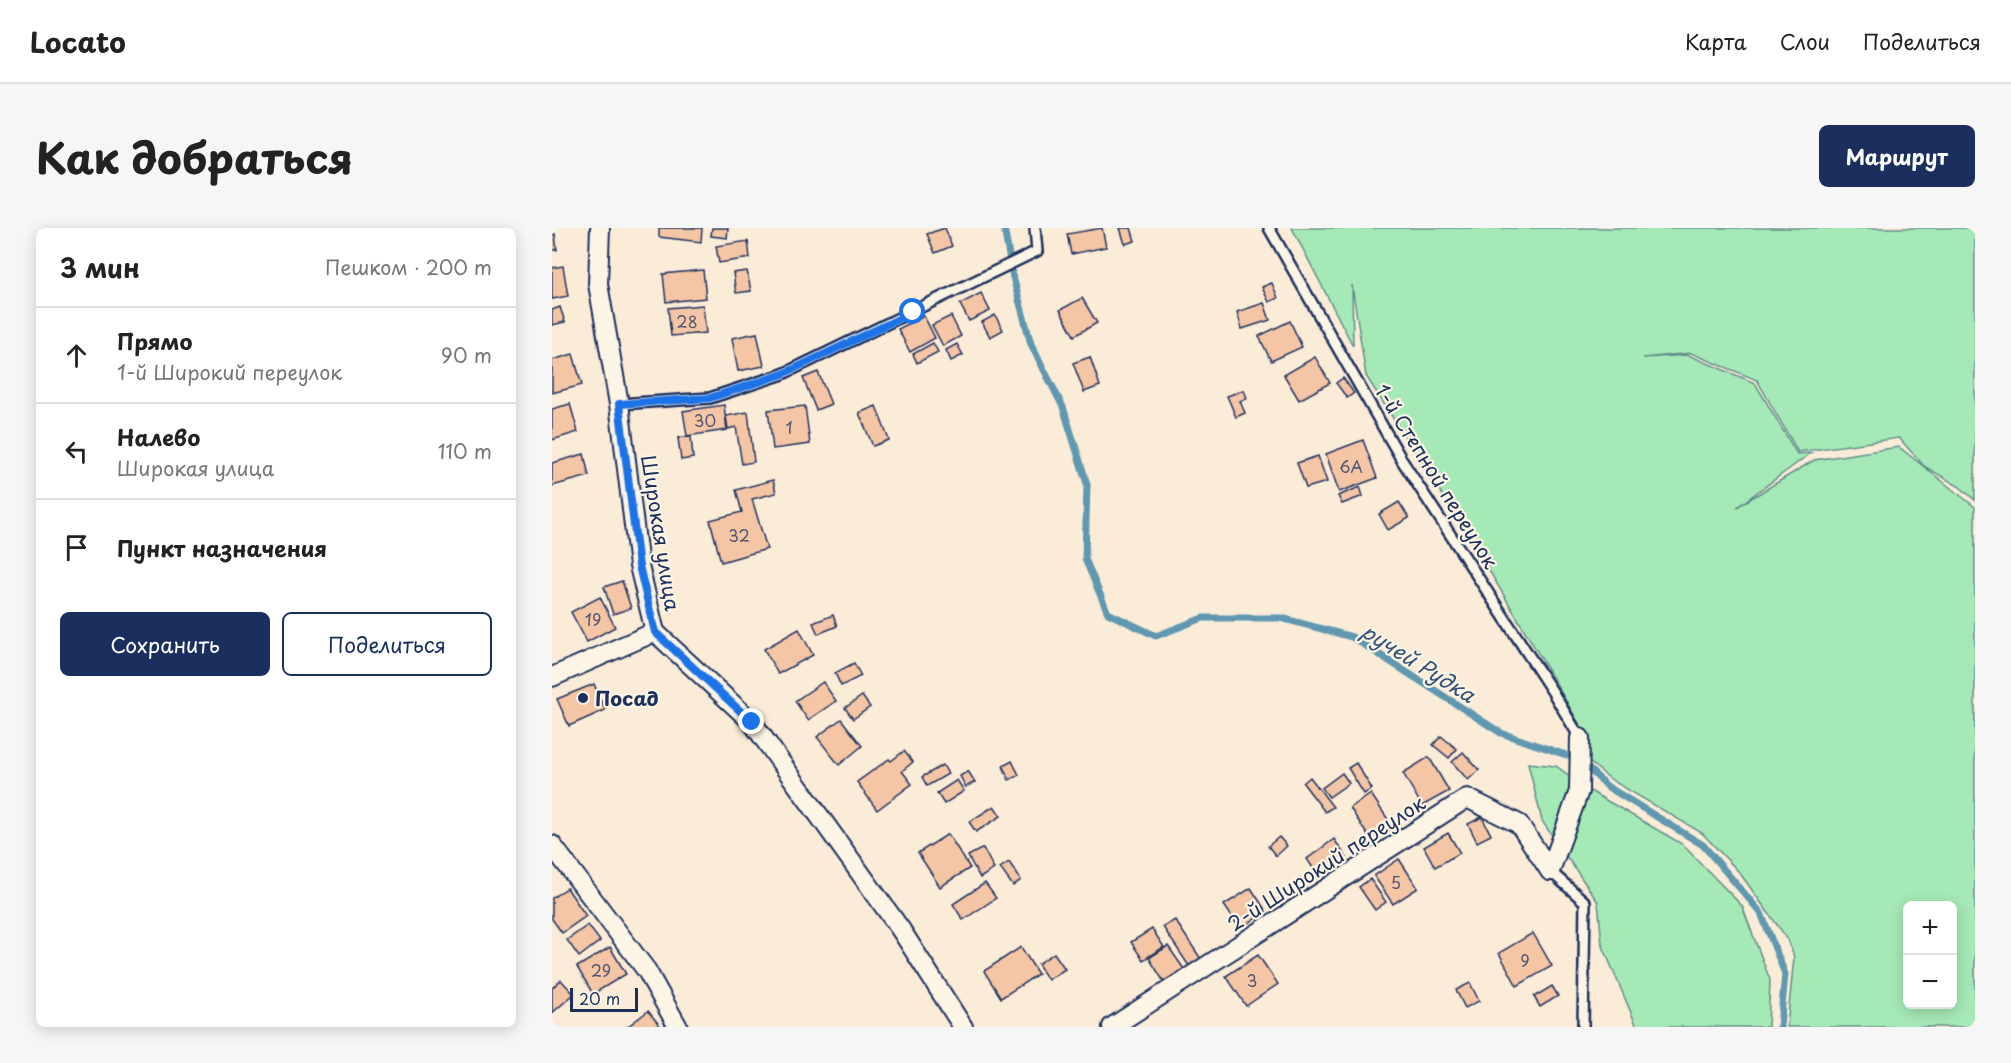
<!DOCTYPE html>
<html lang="ru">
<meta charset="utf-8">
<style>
:root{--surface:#fff;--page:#f6f6f6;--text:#222;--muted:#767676;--line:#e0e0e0;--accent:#1b2f5e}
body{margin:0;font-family:"Playpen Sans",sans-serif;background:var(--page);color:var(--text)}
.controls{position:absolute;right:18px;bottom:18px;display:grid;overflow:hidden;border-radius:9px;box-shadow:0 3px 15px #0003}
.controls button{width:54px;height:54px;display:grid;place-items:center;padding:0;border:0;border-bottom:2px solid var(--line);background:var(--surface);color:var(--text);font:30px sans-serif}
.scale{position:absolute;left:18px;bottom:15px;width:68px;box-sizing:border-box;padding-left:6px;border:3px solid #1b2f5e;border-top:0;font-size:16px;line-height:21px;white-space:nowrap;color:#1b2f5e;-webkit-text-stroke:4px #fcf5e5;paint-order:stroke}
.stop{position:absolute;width:18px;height:18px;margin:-14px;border:4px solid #1a73e8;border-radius:50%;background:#fff}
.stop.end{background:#1a73e8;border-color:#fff;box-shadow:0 2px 6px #0008}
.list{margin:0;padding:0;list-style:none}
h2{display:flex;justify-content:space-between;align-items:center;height:78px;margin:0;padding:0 24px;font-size:26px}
h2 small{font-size:20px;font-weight:400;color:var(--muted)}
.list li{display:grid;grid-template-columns:39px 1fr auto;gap:18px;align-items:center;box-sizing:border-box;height:96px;padding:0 24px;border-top:2px solid var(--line)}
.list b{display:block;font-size:22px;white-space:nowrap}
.list p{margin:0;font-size:20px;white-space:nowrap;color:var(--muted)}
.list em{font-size:20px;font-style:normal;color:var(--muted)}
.actions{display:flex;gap:12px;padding:18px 24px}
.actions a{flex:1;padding:14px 0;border:2px solid var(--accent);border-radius:9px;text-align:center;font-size:21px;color:var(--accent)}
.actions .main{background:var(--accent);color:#fff}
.icon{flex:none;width:33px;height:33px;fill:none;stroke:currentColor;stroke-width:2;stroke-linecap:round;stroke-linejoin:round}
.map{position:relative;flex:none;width:1423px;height:799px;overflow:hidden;border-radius:9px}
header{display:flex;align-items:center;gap:36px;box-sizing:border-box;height:84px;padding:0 30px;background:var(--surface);border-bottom:2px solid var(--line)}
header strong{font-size:28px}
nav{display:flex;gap:33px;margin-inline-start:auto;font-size:21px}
.intro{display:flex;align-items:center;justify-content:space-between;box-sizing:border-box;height:144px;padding:0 36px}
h1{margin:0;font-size:42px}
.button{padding:15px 27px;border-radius:9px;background:var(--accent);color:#fff;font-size:21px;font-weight:700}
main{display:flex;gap:36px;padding:0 36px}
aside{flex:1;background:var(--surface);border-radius:9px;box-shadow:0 3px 15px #0003}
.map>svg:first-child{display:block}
</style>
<header>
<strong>Locato</strong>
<nav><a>Карта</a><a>Слои</a><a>Поделиться</a></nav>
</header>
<div class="intro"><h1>Как добраться</h1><a class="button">Маршрут</a></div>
<main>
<aside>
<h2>3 мин<small>Пешком · 200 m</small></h2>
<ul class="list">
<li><svg class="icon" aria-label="ahead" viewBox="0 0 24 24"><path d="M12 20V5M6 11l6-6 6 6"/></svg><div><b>Прямо</b><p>1-й Широкий переулок</p></div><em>90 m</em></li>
<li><svg class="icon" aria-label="left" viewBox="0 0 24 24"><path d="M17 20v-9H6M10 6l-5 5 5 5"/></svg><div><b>Налево</b><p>Широкая улица</p></div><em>110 m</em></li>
<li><svg class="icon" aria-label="arrive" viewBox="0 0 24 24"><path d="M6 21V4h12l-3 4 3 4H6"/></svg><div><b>Пункт назначения</b></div></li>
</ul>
<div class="actions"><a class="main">Сохранить</a><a>Поделиться</a></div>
</aside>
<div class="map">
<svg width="1423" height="799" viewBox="0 0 1423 799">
<rect width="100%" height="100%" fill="#fbecd8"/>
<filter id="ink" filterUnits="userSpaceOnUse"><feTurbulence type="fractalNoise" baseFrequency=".0167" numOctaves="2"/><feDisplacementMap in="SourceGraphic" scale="12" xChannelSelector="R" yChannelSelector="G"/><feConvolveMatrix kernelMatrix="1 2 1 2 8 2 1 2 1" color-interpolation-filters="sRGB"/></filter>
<g filter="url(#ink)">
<!-- green -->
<g fill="#a5eab6" stroke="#608c8a" stroke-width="1.5" fill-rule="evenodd">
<path d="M740,0h683v272l-15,-13 -36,-21 -25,-28 -101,14 -41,-72 -66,-27 -48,5 45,-3 67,28 42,71 14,-1 -74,54 77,-47 85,-13 76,60v520h-188l7,-70 -6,-17 -49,-68 -37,-39 -89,-52 -24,-19v-21l-32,-56 -89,-150 -102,-159 -14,-91 1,61zM1356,678h44v98h-44z"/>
<path d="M976,535l28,3 34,25 92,53 60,62 28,74 -2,47h-131l-35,-83 -4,-42 -56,-81z"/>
</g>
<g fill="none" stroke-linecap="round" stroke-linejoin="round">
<!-- stream -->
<path stroke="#5f98b0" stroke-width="7" d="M452,0l9,49 18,67 32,63 24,77 -2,75 23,54 48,23 47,-18h78l71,19 149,96 77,26 30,28 95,58 58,68 24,61 -5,53"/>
</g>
<!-- building -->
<g fill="#f5c6a5" stroke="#1b2f5e" stroke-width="1.5">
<path d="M107,0h43l-1,14 -42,-5z"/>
<path d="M160,0h16l-1,10 -16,-2z"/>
<path d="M393,0l7,18 -17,7 -8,-19z"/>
<path d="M550,0l4,19 -35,7 -4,-20z"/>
<path d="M568,0h11l4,13 -10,3z"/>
<path d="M3,6l2,16h-5v-15z"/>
<path d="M196,13l2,17 -31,5 -3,-17z"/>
<path d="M11,38l5,30 -16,3v-31z"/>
<path d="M151,42l3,28 -40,4 -3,-28z"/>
<path d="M195,43l4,20 -15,2 -3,-20z"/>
<path d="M720,55l6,15 -9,4 -7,-15z"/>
<path d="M429,65l9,18 -21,10 -9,-17z"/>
<path d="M530,70l15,25 -23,13 -14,-26z"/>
<path d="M712,75l6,17 -28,9 -5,-17z"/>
<path d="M151,77l3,28 -35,3 -3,-28z"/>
<path d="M8,79l5,15 -13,3v-15z"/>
<path d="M443,87l8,15 -13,7 -8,-15z"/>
<path d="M372,88l11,22 -25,14 -12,-23z"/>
<path d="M399,88l10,20 -18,10 -11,-21z"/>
<path d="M738,93l12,26 -31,14 -12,-25z"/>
<path d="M205,105l7,33 -26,5 -6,-33z"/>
<path d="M381,115l5,9 -21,11 -4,-9z"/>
<path d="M405,116l6,11 -12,6 -5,-11z"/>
<path d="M21,126l9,31 -30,8v-33z"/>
<path d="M538,129l10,29 -16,6 -11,-29z"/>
<path d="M763,129l15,26 -31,17 -15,-25z"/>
<path d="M266,144l13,32 -15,6 -13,-32z"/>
<path d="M791,150l11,15 -7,5 -11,-15z"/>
<path d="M692,162l3,8 -7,3 5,12 -9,4 -9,-21z"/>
<path d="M18,176l8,28 -26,8v-31z"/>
<path d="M172,177l3,25 -40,6 -4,-25z"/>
<path d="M253,178l5,38 -37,5 -5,-39z"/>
<path d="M324,178l13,34 -16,6 -14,-33z"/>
<path d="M196,184l6,50 -12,2 -6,-37 -8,2 -2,-13z"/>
<path d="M139,208l2,22 -12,2 -3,-22z"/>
<path d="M811,212l14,38 -38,14 -13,-38z"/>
<path d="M32,226l5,22 -37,10v-23z"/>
<path d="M766,228l9,26 -21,6 -9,-25z"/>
<path d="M221,252l3,13 -24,6 15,50 -46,13 -11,-42 32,-8 -6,-22z"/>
<path d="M808,259l3,9 -21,8 -4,-8z"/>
<path d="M847,274l10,16 -21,12 -9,-16z"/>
<path d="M70,353l9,27 -18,6 -9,-27z"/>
<path d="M48,369l15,30 -28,15 -16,-30z"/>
<path d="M281,387l4,11 -19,8 -5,-11z"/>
<path d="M247,401l14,26 -35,19 -14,-25z"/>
<path d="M302,435l7,13 -20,10 -6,-13z"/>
<path d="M271,454l13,19 -28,19 -13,-19z"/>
<path d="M42,456l11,26 -36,16 -12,-27z"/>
<path d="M310,468l8,11 -17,12 -8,-11z"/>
<path d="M289,491l21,27 -23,19 -22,-28z"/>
<path d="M889,508l16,13 -8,9 -16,-13z"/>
<path d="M352,523l9,11 -11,9 10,13 -35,26 -20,-28 32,-23 2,2z"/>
<path d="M911,524l16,18 -11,10 -16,-18z"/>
<path d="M877,529l20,34 -27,15 -19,-33z"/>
<path d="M460,533l7,14 -10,5 -6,-14z"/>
<path d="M804,535l16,26 -8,5 -16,-26z"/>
<path d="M391,537l5,9 -21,12 -5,-9z"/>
<path d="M416,543l7,11 -9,5 -6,-11z"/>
<path d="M790,545l7,10 -20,14 -7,-9z"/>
<path d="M758,549l23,30 -8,5 -22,-29z"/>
<path d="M405,552l7,11 -20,13 -7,-11z"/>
<path d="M819,566l20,30 -21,15 -20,-31z"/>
<path d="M442,578l7,10 -25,16 -7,-10z"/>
<path d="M930,589l9,18 -14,7 -9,-18z"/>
<path d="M896,605l12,20 -25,14 -11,-20z"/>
<path d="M396,606l22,34 -30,19 -22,-34z"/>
<path d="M727,609l8,9 -11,10 -8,-10z"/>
<path d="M782,611l12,18 -27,20 -12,-18z"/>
<path d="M431,620l11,21 -14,9 -12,-22z"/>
<path d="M847,631l19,29 -25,16 -19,-28z"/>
<path d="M457,634l12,18 -8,6 -13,-18z"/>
<path d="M818,651l16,23 -11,8 -16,-23z"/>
<path d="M433,655l11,15 -33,22 -10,-16z"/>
<path d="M15,660l19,28 -24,17 -10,-14v-21z"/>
<path d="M699,660l15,23 -26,18 -16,-24z"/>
<path d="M623,692l26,39 -12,7 -26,-39z"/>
<path d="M36,697l12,16 -21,16 -12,-17z"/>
<path d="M600,701l12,18 -21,13 -12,-18z"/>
<path d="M981,705l19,33 -35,20 -18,-33z"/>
<path d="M616,718l16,23 -20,13 -15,-24z"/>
<path d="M58,719l16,27 -33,20 -16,-27z"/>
<path d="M469,719l17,27 -37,24 -17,-27z"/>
<path d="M502,725l11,16 -17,11 -10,-16z"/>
<path d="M706,727l20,29 -32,22 -20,-30z"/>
<path d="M9,752l13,14 -22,19v-25z"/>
<path d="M918,755l9,18 -14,7 -9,-18z"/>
<path d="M1000,758l6,10 -18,11 -6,-10z"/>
<path d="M96,783l13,16h-34z"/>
</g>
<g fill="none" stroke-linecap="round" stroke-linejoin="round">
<defs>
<g id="lane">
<path d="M717,0l134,234 149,229 28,47"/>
<path d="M67,176l91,-6 73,-24 254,-123 -2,-23"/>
<path d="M998,643l35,31 -2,125"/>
</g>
<g id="street">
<path d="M48,0l-2,56 21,120 20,162 16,66 97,90 149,208 62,97"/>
<path d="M0,449l103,-45"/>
<path d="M0,617l95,126 31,56"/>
<path d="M998,643l29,-80 1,-53"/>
<path d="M560,799l355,-229 52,26 31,47"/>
</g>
</defs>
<!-- lane casing -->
<use href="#lane" stroke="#1b2f5e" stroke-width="14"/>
<!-- street casing -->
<use href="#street" stroke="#1b2f5e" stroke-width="22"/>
<!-- lane -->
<use href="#lane" stroke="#fcf5e5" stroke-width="9"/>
<!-- street -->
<use href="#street" stroke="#fcf5e5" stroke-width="18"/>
</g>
</g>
<g fill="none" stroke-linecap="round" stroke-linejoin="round" filter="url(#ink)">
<!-- route -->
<path stroke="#1a73e8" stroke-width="8" d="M200,494l-97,-90 -16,-66 -20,-162 91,-6 73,-24 130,-62"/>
</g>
<!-- markers -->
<circle fill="#1b2f5e" stroke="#fcf5e5" stroke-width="2" cx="31" cy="470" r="6"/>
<g text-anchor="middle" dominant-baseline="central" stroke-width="4.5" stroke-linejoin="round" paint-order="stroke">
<!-- number labels -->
<g font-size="16" fill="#525570">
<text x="135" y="93">28</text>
<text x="153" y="192">30</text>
<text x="237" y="199">1</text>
<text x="799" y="238">6А</text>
<text x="187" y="307">32</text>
<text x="41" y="391">19</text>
<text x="844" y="654">5</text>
<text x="973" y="732">9</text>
<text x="49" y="742">29</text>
<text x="700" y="752">3</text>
</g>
<!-- street labels -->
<g font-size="20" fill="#1b2f5e" stroke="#fcf5e5">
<text transform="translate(885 248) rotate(58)">1-й Степной переулок</text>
<text transform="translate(109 305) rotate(81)">Широкая улица</text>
<text transform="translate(774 635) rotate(-33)">2-й Широкий переулок</text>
</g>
<!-- poi labels -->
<g font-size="20" font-weight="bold" fill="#1b2f5e" stroke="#fcf5e5" text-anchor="start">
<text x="43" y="470">Посад</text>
</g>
<!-- water labels -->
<g font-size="21" font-style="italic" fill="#325279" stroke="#fcf5e5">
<text transform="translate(867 434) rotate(32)">ручей Рудка</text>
</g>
</g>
</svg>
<div class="controls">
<button>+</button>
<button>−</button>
</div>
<div class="scale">20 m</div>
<div class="stop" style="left:361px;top:84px"></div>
<div class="stop end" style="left:200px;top:494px"></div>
</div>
</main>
